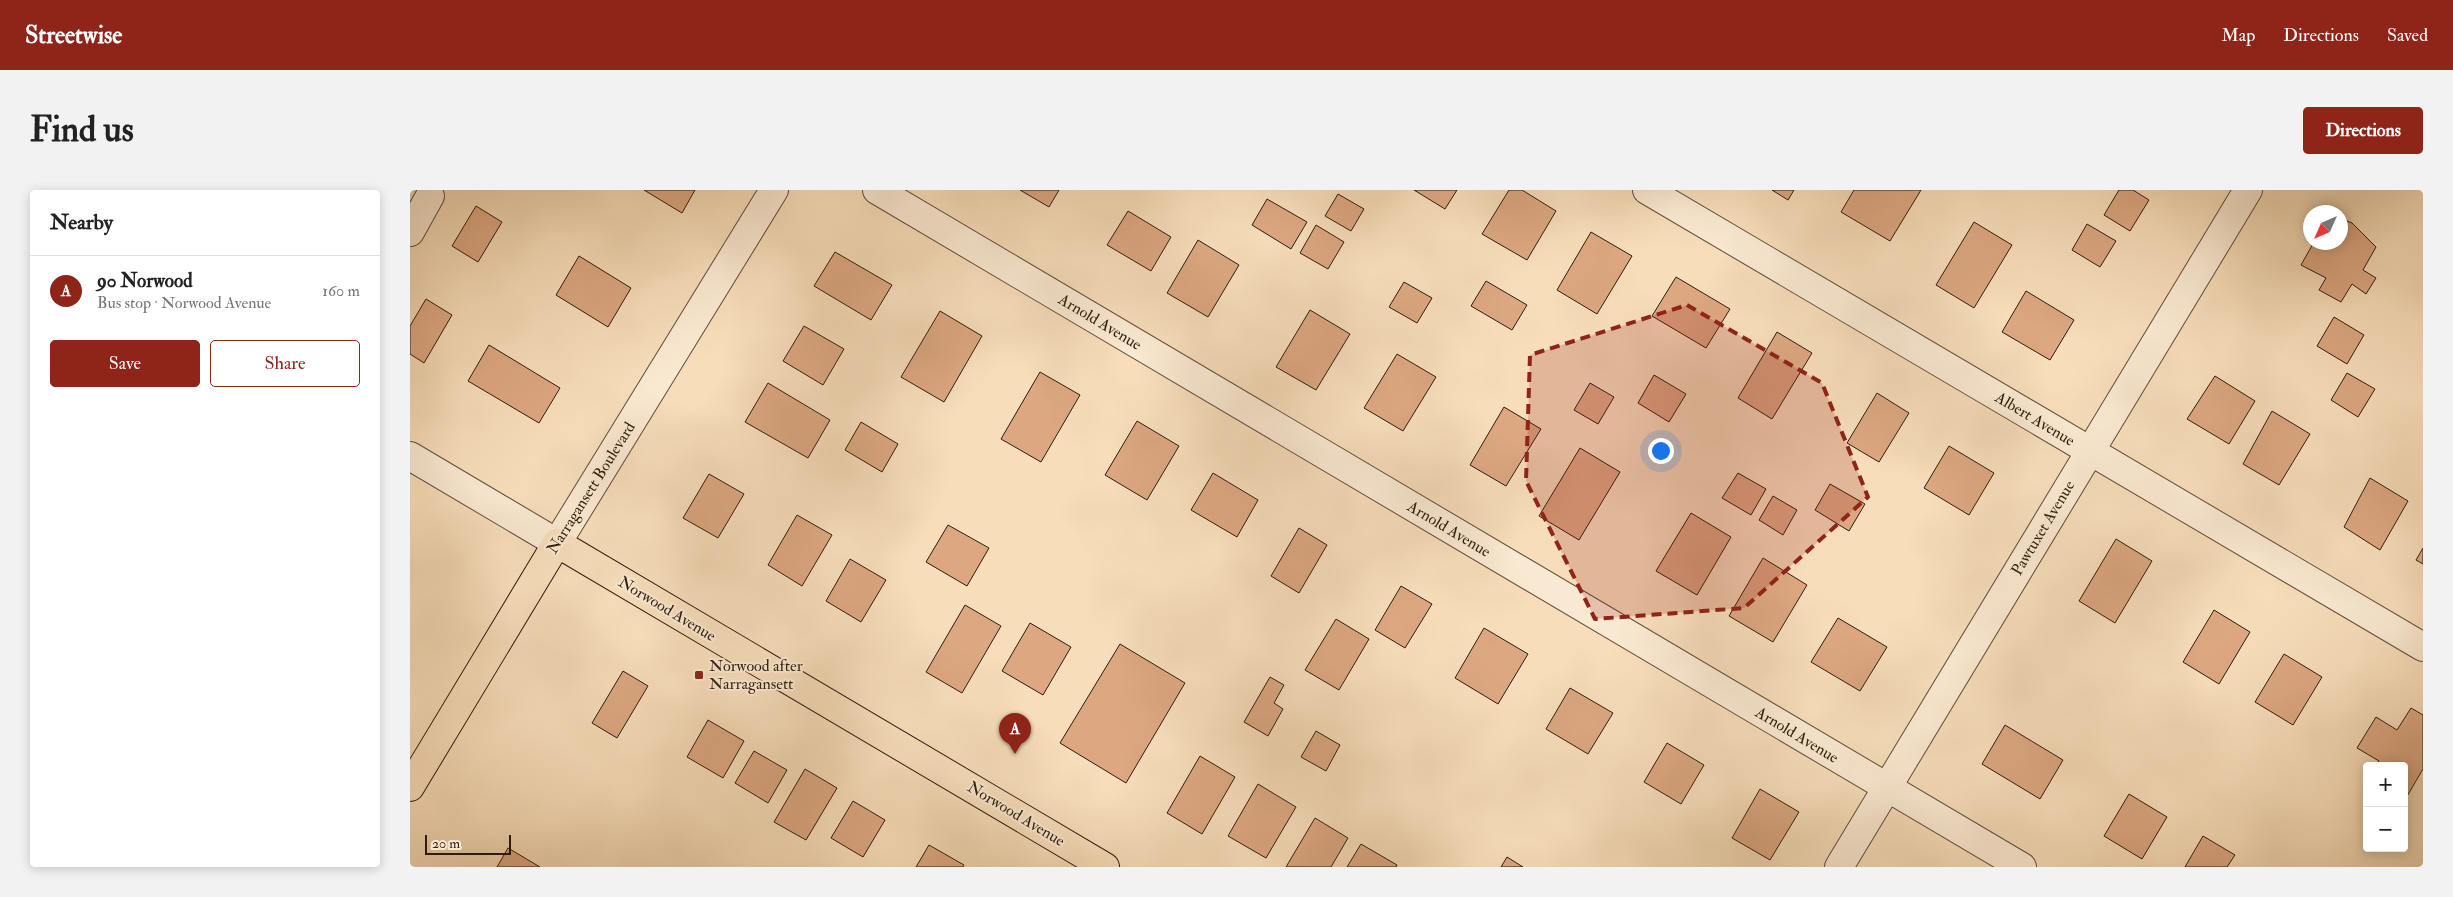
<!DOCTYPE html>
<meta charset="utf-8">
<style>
:root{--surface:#fff;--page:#f2f2f2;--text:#222;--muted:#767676;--line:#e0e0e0;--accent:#8f2418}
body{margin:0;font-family:"IM FELL Double Pica",serif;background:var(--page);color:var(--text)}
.controls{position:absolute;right:15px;bottom:15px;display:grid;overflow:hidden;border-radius:5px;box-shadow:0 2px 12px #0003}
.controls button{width:45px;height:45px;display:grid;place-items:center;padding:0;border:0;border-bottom:1px solid var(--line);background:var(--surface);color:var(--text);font:25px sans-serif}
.compass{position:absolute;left:1893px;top:15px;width:45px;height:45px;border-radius:50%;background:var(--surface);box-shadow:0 2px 12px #0003;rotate:225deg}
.scale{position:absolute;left:15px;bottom:12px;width:86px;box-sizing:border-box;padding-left:5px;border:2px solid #2f1d0f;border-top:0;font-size:14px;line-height:18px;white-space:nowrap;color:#2f1d0f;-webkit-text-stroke:4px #fae9d2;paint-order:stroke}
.you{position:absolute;left:1250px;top:260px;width:18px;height:18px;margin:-12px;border:4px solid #fff;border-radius:50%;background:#1a73e8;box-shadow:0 0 0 8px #1a73e833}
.badge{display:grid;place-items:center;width:32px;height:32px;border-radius:50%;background:var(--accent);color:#fff;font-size:16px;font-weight:700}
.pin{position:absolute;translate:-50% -41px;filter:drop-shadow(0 1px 2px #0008)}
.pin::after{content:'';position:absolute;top:26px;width:18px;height:15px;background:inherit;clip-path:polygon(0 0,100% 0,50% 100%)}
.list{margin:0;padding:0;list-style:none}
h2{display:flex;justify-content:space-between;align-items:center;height:65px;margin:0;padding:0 20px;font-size:21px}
h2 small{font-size:16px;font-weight:400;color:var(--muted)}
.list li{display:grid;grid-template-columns:32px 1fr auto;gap:15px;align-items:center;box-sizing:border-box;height:70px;padding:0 20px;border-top:1px solid var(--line)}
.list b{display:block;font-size:19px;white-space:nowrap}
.list p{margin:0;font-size:16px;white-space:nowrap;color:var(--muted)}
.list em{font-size:16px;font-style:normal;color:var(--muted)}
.actions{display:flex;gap:10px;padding:15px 20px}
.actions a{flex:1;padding:11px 0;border:1px solid var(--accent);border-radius:5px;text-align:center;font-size:18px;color:var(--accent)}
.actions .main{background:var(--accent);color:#fff}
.map{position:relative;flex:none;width:2013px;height:677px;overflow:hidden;border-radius:5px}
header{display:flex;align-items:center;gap:30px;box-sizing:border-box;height:70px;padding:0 25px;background:var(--accent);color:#fff}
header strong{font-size:24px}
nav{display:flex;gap:28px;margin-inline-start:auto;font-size:18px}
.intro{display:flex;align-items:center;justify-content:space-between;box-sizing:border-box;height:120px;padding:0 30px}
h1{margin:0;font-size:35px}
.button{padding:12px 22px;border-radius:5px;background:var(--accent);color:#fff;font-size:18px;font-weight:700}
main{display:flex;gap:30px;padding:0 30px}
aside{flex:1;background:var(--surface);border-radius:5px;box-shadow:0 2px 12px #0003}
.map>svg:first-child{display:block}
</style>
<header>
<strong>Streetwise</strong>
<nav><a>Map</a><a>Directions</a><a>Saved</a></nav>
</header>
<div class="intro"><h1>Find us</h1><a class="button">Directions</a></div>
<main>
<aside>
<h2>Nearby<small></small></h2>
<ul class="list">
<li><span class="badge">A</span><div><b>90 Norwood</b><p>Bus stop · Norwood Avenue</p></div><em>160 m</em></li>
</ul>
<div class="actions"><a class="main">Save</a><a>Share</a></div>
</aside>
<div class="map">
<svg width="2013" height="677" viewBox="0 0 2013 677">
<rect width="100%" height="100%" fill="#f7ddba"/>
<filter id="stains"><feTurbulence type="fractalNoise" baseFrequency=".004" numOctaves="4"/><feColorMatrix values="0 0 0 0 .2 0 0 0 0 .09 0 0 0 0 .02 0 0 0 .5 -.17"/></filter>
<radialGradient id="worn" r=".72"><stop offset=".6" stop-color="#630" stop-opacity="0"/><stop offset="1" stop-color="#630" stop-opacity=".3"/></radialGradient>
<!-- building -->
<g fill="#dca781" stroke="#2f1d0f">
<path d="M234,0h51l-13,23z"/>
<path d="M610,0h39l-10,17z"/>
<path d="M1004,0h43l-12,19z"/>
<path d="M1099,0h13l34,21 -29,49 -45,-26z"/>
<path d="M1362,0h22l-6,10z"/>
<path d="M1444,0h67l-31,51 -49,-29z"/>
<path d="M1709,0h14l16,10 -19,31 -26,-16z"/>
<path d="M928,4l26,15 -13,22 -26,-15z"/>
<path d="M857,9l40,23 -16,27 -39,-24z"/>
<path d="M66,16l26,16 -24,40 -26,-16z"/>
<path d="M718,21l43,26 -20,34 -44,-26z"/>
<path d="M1930,28l12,5 24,24 -13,23 13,8 -10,16 -14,-10 -11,18 -22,-12 7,-12 -25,-13 13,-23h26z"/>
<path d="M1564,32l38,23 -38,63 -38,-23z"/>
<path d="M1677,34l29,17 -16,26 -28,-17z"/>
<path d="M906,35l28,17 -16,27 -28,-16z"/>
<path d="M1181,42l41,24 -35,58 -40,-24z"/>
<path d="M788,50l41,25 -31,52 -41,-24z"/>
<path d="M425,62l57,33 -21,35 -57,-34z"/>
<path d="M169,66l52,32 -23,39 -52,-32z"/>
<path d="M1266,87l54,32 -24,39 -54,-32z"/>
<path d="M1076,91l41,24 -15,25 -41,-24z"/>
<path d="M994,92l28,16 -15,25 -28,-16z"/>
<path d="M1616,101l48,29 -24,40 -48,-28z"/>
<path d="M16,109l26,16 -28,48 -14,-9v-28z"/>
<path d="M900,120l40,24 -34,56 -40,-23z"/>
<path d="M530,121l42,25 -38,66 -43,-25z"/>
<path d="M1924,127l30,18 -17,29 -30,-18z"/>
<path d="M394,136l40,23 -21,36 -40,-24z"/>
<path d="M1367,142l35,21 -40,66 -34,-21z"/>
<path d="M79,155l71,43 -21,35 -71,-42z"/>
<path d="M987,164l39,23 -33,54 -39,-23z"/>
<path d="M630,182l40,23 -39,67 -40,-23z"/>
<path d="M1937,183l28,16 -17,28 -27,-17z"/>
<path d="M1244,185l32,19 -17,28 -31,-19z"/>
<path d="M1805,186l40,25 -26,43 -42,-25z"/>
<path d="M358,193l62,37 -22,38 -63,-36z"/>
<path d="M1180,193l24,14 -16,27 -24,-14z"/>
<path d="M1467,203l32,20 -30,49 -32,-19z"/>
<path d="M1094,217l37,22 -35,57 -36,-21z"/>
<path d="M1862,221l38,23 -31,51 -36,-21z"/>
<path d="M727,231l42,25 -32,54 -42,-25z"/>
<path d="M451,232l37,22 -16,28 -37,-22z"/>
<path d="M1539,256l45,27 -25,42 -45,-27z"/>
<path d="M1170,258l40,24 -41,68 -40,-24z"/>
<path d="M803,283l45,27 -21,37 -46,-27z"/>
<path d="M1328,283l28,16 -15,26 -29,-17z"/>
<path d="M299,284l35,20 -26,44 -35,-20z"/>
<path d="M1960,288l38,23 -28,49 -36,-23z"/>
<path d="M1420,294l35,20 -16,27 -34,-21z"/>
<path d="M1363,306l24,14 -14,25 -24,-15z"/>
<path d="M1281,323l40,24 -34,58 -41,-24z"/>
<path d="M387,325l35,20 -30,51 -34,-21z"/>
<path d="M538,335l41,23 -22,38 -41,-24z"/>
<path d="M889,338l28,17 -28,48 -28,-17z"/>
<path d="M1706,349l36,22 -37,62 -36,-22z"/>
<path d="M2013,358v16l-7,-4z"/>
<path d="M1353,368l44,27 -34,57 -44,-26z"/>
<path d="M440,369l36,21 -25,42 -35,-21z"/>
<path d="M991,396l31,18 -27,44 -30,-18z"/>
<path d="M555,415l36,21 -39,67 -36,-21z"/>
<path d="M1804,420l36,22 -31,52 -36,-22z"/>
<path d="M1428,428l49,29 -27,44 -49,-29z"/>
<path d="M926,429l33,20 -30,51 -34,-20z"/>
<path d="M620,433l41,24 -28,48 -41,-24z"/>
<path d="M1074,438l44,26 -30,50 -43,-26z"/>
<path d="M710,454l65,39 -59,100 -66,-40z"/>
<path d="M1874,464l38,23 -29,48 -38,-23z"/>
<path d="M213,481l25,15 -31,52 -25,-15z"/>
<path d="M860,487l14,8 -10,18 9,6 -15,27 -24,-14z"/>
<path d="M1160,498l43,25 -25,41 -42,-25z"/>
<path d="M2001,518l12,7v54l-17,29 -2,-32h-28l3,-5 -22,-13 19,-31 21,13z"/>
<path d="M298,530l36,21 -21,37 -36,-21z"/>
<path d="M1595,535l58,35 -23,39 -58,-35z"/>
<path d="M906,541l24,14 -14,26 -25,-14z"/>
<path d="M1257,553l37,22 -23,39 -37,-22z"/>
<path d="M344,561l33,19 -19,33 -33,-20z"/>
<path d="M790,566l35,21 -33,57 -35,-21z"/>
<path d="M395,579l32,19 -31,52 -32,-18z"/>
<path d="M848,594l38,23 -30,51 -38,-22z"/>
<path d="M1350,599l39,23 -29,48 -38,-22z"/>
<path d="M1719,604l38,23 -25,42 -38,-23z"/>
<path d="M443,611l32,19 -22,37 -32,-19z"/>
<path d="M905,628l33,20 -17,29h-45z"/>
<path d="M1793,646l32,19 -8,12h-42z"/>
<path d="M951,654l36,21 -1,2h-49z"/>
<path d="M519,655l35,20 -1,2h-47z"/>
<path d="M98,658l32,19h-43z"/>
<path d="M1097,667l16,10h-22z"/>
</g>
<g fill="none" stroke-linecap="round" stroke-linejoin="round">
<defs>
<g id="minor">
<path d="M467,0l1145,677"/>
<path d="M1237,0l776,457"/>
<path d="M0,42l20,-36"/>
<path d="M0,266l147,87"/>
<path d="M1429,677l409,-677"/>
</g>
<path id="tertiary" d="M147,353l217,-353"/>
<path id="primary" d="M0,597l147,-244 548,324"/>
</defs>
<!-- minor casing -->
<use href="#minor" stroke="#614d3a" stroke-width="30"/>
<!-- tertiary casing -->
<use href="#tertiary" stroke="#614d3a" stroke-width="30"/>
<!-- primary casing -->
<use href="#primary" stroke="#2f1d0f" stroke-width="30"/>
<!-- minor -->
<use href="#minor" stroke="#fae9d2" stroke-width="28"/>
<!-- tertiary -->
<use href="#tertiary" stroke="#fae9d2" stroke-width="28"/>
<!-- primary -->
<use href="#primary" stroke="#f7ddba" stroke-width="28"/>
</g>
<!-- marked area -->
<path fill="#8f2418" fill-opacity="0.2" stroke="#8f2418" stroke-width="4" stroke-dasharray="10 6" stroke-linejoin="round" d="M1277,115l135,78 46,114 -124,111 -149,11 -69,-138 4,-126z"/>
<!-- markers -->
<rect fill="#8f2418" stroke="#fae9d2" stroke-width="2" x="284" y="480" width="10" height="10" rx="2.5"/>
<g text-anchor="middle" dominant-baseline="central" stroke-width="4" stroke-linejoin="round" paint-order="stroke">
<!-- street labels -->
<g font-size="16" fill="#2f1d0f" stroke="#fae9d2">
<text transform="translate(690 132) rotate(31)">Arnold Avenue</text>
<text transform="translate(1625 229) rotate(31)">Albert Avenue</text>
<text transform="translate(181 298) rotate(-58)">Narragansett Boulevard</text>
<text transform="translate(1633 338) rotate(-59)">Pawtuxet Avenue</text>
<text transform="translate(1039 339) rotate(31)">Arnold Avenue</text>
<text transform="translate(257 419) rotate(31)">Norwood Avenue</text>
<text transform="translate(1387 545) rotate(31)">Arnold Avenue</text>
<text transform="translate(606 624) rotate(31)">Norwood Avenue</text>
</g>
<!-- poi labels -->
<g font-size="16" fill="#2f1d0f" stroke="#fae9d2" text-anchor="start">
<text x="299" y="476">Norwood after<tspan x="299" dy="18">Narragansett</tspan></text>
</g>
</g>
<rect width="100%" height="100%" filter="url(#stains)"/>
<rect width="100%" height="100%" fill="url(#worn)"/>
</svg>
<div class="controls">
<button>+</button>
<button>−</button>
</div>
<svg class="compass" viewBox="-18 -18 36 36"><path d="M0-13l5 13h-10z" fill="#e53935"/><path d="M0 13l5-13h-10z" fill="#767676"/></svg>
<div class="scale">20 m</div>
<div class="you"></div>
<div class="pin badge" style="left:605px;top:564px">A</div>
</div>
</main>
